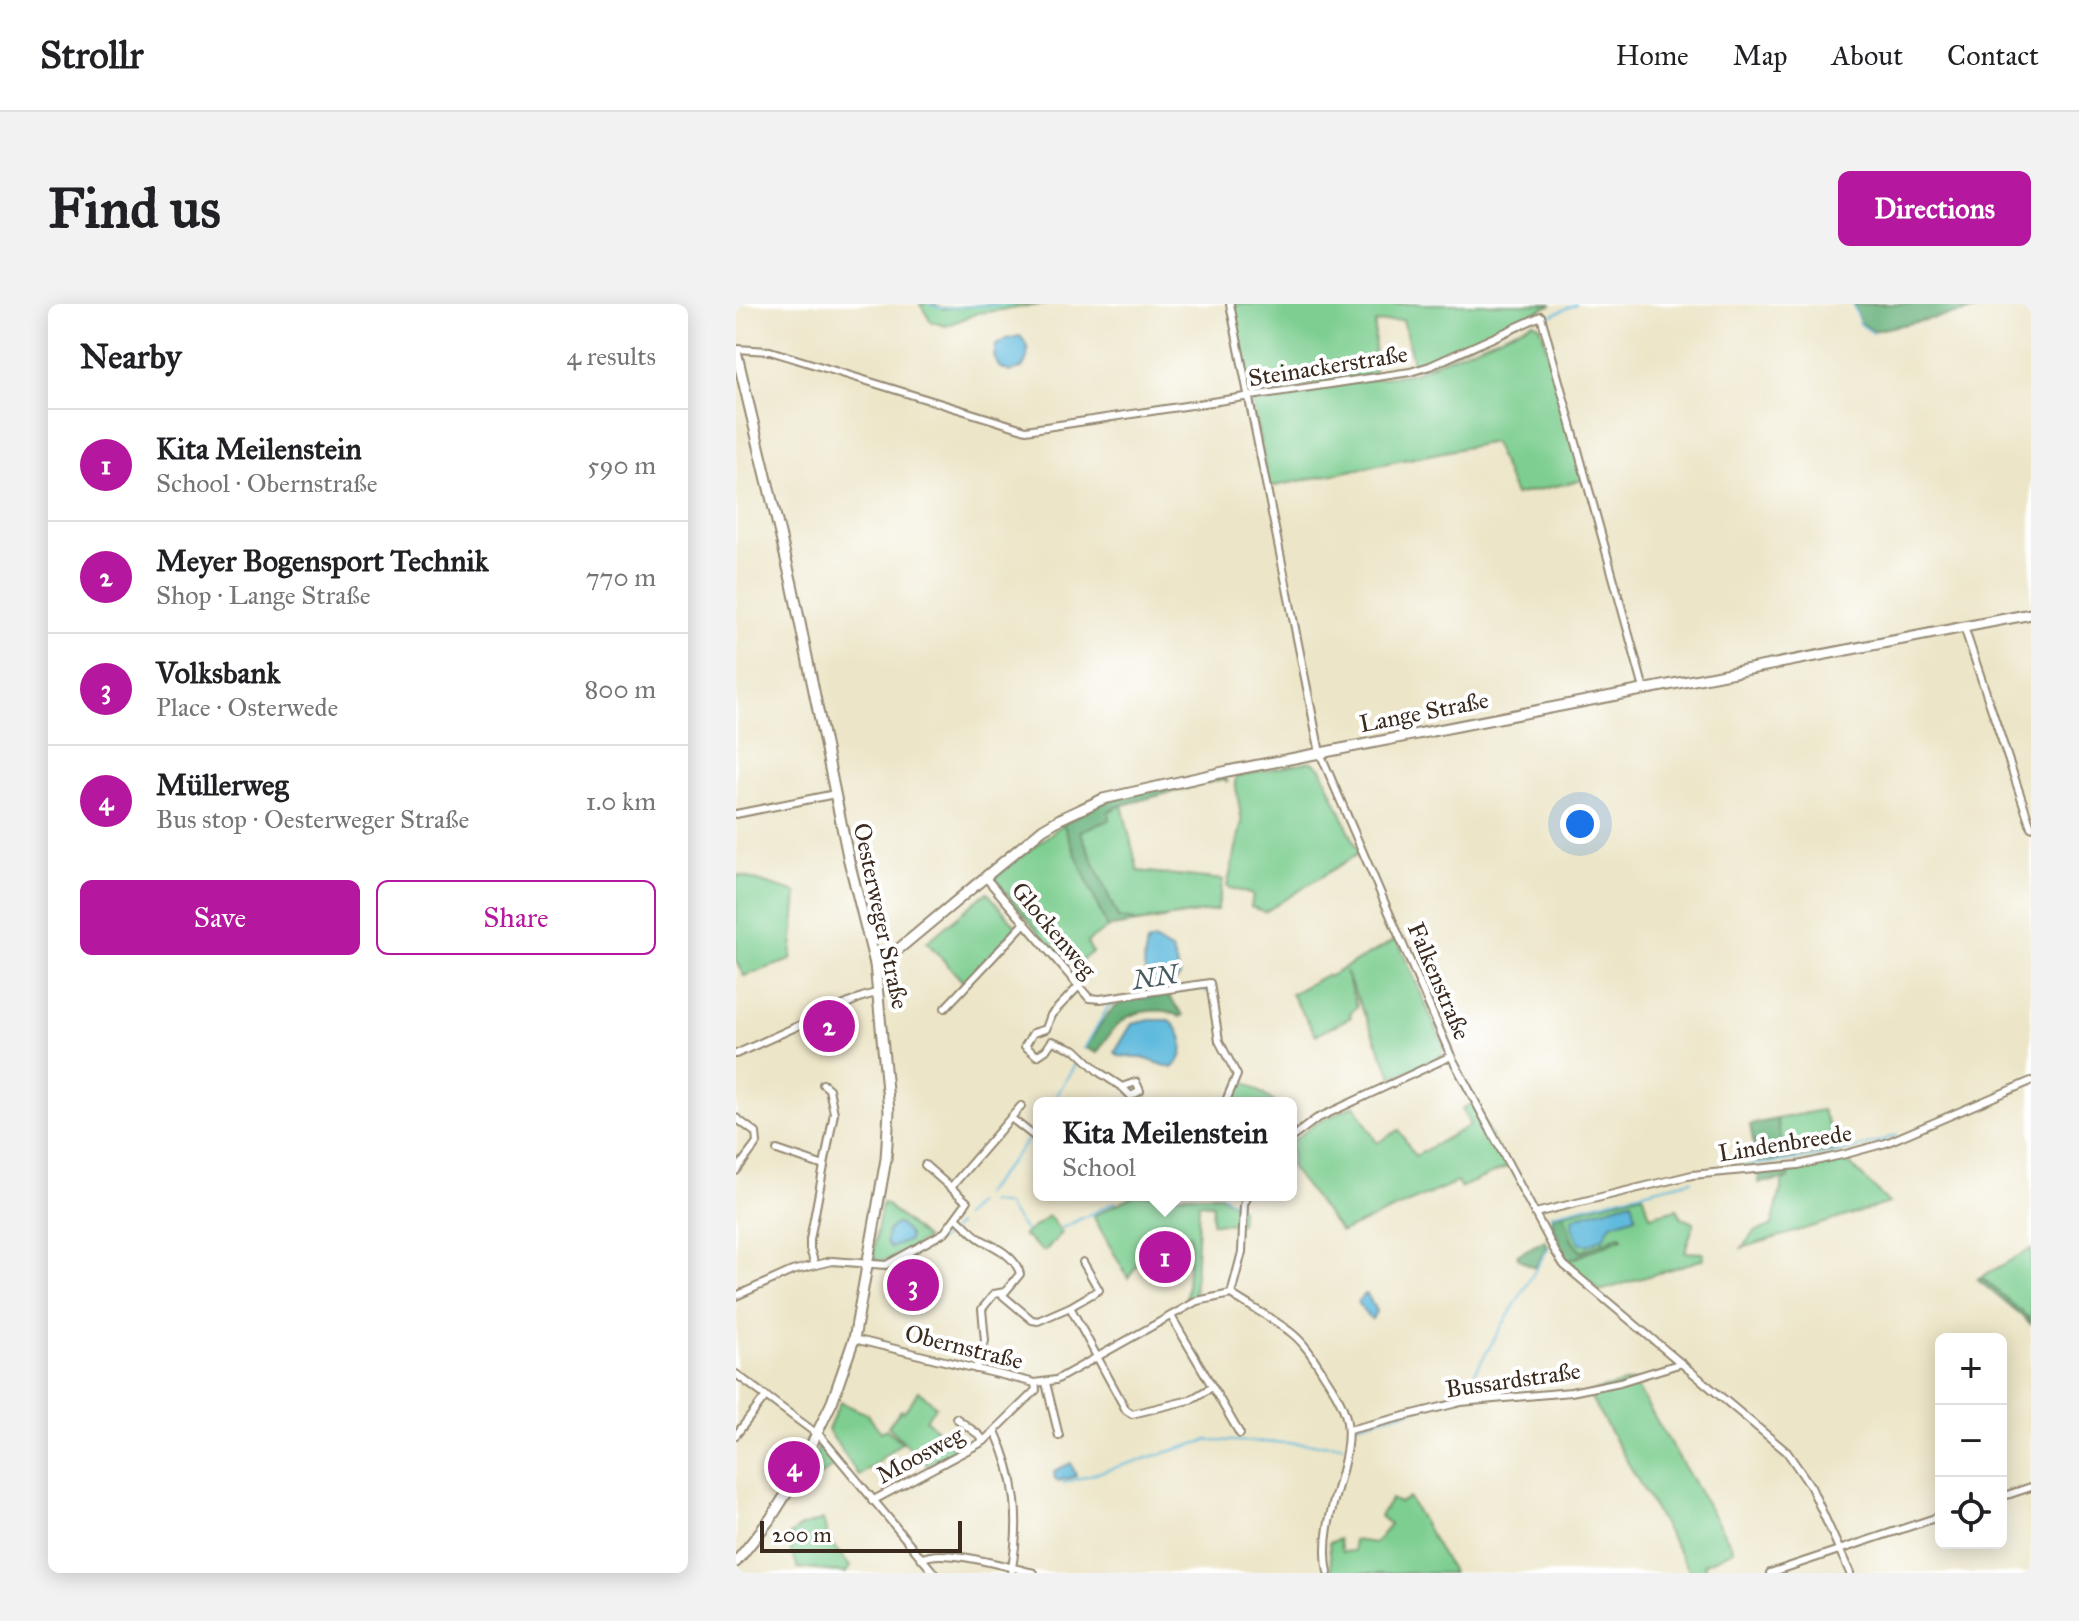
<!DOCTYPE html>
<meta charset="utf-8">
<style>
:root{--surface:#fff;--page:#f2f2f2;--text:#202124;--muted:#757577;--line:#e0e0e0;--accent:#b5179e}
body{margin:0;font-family:"IM FELL Great Primer",serif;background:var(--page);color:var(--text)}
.controls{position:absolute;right:24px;bottom:24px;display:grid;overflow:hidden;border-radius:12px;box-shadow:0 4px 20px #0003}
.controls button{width:72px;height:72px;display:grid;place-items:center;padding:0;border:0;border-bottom:2px solid var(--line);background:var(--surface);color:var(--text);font:40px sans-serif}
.scale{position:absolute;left:24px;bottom:20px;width:202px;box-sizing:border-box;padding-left:8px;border:4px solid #3b2a1e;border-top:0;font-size:22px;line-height:28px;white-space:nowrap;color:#3b2a1e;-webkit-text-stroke:6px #fff;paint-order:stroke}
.you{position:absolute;left:844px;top:520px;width:28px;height:28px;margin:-20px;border:6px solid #fff;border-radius:50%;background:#1a73e8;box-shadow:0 0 0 12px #1a73e833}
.badge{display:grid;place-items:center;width:52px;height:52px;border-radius:50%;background:var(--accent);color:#fff;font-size:26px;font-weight:700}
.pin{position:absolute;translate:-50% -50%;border:4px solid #fff;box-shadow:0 2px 8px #0006}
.popup{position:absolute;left:297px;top:793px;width:264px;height:104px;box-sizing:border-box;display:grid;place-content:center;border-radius:12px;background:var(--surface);filter:drop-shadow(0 2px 6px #0005);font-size:26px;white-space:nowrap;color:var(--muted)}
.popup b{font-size:30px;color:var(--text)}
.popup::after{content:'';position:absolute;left:50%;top:100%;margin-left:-16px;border:16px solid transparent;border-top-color:var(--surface)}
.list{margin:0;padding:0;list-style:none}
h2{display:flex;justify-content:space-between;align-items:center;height:104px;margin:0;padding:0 32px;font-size:34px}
h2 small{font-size:26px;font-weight:400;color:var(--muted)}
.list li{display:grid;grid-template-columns:52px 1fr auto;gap:24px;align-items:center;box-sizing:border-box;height:112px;padding:0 32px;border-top:2px solid var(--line)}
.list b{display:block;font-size:30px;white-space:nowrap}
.list p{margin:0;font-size:26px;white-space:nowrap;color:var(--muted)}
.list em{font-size:26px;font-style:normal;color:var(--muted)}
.actions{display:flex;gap:16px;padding:24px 32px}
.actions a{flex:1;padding:18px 0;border:2px solid var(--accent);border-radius:12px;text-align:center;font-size:28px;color:var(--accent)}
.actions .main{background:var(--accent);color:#fff}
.icon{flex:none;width:44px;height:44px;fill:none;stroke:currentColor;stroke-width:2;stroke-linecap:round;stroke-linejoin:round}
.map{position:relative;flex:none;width:1295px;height:1269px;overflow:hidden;border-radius:12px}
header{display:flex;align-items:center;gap:48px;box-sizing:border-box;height:112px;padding:0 40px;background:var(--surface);border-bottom:2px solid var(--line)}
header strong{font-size:38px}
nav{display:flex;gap:44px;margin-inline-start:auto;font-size:28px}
.intro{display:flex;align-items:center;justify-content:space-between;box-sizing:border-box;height:192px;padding:0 48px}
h1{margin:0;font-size:56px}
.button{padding:20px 36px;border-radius:12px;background:var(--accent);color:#fff;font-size:28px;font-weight:700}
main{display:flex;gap:48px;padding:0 48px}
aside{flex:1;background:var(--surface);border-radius:12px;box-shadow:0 4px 20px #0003}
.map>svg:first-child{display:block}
</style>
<header>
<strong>Strollr</strong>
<nav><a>Home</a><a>Map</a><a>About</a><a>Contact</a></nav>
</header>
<div class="intro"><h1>Find us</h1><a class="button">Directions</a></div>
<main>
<aside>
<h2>Nearby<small>4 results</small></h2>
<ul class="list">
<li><span class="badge">1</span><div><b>Kita Meilenstein</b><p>School · Obernstraße</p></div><em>590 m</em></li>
<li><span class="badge">2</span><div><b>Meyer Bogensport Technik</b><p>Shop · Lange Straße</p></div><em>770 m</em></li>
<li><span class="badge">3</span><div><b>Volksbank</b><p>Place · Osterwede</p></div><em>800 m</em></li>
<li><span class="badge">4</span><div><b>Müllerweg</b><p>Bus stop · Oesterweger Straße</p></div><em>1.0 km</em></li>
</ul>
<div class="actions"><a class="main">Save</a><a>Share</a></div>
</aside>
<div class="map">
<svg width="1295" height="1269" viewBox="0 0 1295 1269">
<rect width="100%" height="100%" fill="#fff"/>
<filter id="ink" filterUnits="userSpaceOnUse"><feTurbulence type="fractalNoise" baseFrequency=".0125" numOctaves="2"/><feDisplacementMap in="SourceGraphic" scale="16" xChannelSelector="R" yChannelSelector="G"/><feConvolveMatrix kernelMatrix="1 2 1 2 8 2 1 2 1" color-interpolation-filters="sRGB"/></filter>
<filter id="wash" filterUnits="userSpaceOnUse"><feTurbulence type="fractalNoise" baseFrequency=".006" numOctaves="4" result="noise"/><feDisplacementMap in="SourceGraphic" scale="32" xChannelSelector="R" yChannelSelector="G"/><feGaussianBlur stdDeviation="1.8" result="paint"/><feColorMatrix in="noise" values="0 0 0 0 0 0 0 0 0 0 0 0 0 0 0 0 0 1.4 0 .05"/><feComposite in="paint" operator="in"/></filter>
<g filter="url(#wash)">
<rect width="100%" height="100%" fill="#ece5c7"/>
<!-- green -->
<g fill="#7dce90" stroke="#5c7c57" stroke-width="2">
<path d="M184,0h14l9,5 45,-5h59l-69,9 -32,13 -15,-4z"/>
<path d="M497,0h319l-121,59 -17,5 -11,-48 -28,3 -1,51 -124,21z"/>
<path d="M798,18l7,5 42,153 -68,15 -22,-53 -224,45 -17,-85 3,-4 159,-25z"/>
<path d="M575,457l10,7 38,85 -94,59 -14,-5 2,-12 -26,-8 15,-65 -7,-41 2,-5z"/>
<path d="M386,501l16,66 85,9 -6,30 -79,12 -20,-4 -38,-87 29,-11 -1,-8z"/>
<path d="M327,520l44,104 -20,14 5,10 -13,10h-16l-69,-84z"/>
<path d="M2,571l59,18 -6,67 -47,16 -8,-15v-84z"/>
<path d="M251,588l30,35 -53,56 -37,-41z"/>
<path d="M661,635l47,107 -3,10 -48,22 -48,-107 12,36 -7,6 1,4 -35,18 -25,-41 35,-19 2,2z"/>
<path d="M504,775l36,24h-47z"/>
<path d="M737,799l34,64 -47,21 -3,-6 -116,50 -50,-64v-26l27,-20 37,-17 22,38 22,-13 16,26 55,-31 -8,-16z"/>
<path d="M1086,806l18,39 -55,10 -8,-40z"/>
<path d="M1105,855l7,3 41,41 -147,45 12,-16 18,-6 11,-46 5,-1 4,-11z"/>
<path d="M907,890l7,22 27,-7 5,9 12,5 -9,29 18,1 1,6 -104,32 -34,-29 55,-24v-2l-40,16 -9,-11 -8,-28z"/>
<path d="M399,891h85l21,14 -1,15 -28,-1 1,-19 -14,-1 -5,95 -8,4 4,-67 -25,-3 -9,5 -28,41 -35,-62z"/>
<path d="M146,899l4,1 40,35c-16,9 -32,23 -50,22l-3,-8z"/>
<path d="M313,912l13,17 -18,19 -21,-17z"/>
<path d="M1295,945v71l-50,-43z"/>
<path d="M897,1077l101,169 -30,14 4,9h-17l-103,-180z"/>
<path d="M183,1087l17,15 -10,13 30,31 -29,15 -39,-39 13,-16 3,2z"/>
<path d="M104,1098l27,12 14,18 5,-3 16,13 -43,34 -31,-46z"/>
<path d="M83,1142l8,2 10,15 -32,24 -2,-3z"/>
<path d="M673,1194l44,75h-121l-3,-30 10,-4 3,13 12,-1 -1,-11 22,3 15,-18 -10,-9 11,-17 8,4z"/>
<path d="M87,1216l6,21 21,25 -4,7 -48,-5 -12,-30 15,-11z"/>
</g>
<!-- forest -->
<g fill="#66b17a" stroke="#506e4c" stroke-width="2">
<path d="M1118,0h149l-130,27 -13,-9z"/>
<path d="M487,471l5,7 -5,-3 -101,26 -14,6 1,9 -29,11 38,87 20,4 30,-4 -61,10 -44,-104 39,-22z"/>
<path d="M432,691l15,20 -3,2c-10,-7 -19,-7 -31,-6 -30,3 -36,19 -52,42l-11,-5c30,-50 26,-45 82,-53z"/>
<path d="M1041,815l8,40 -28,3 -7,-37z"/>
<path d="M1056,864l-4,11 -30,4 3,-12z"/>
<path d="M828,909l8,28 9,11 39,-17 2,3 -56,24 -14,-40 1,-7z"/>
<path d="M809,936l3,6 -13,22 -15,-8 -3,-5z"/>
<path d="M1245,973l50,43v4l-54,-45z"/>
</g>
<!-- water -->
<g fill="#5fbadd" stroke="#4d727e" stroke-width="2">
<path d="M284,32c10,10 10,20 2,32l-12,4 -11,-5 -5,-11 2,-11 10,-6z"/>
<path d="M418,636l18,11 8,25 -3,4 -26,3c-10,-14 -7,-24 -4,-40z"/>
<path d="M433,716c15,12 20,35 3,48l-32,-11 -22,-1 -3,-4 17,-28 18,-4z"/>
<path d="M896,897l4,15 -25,8 -8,14 -15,7 -9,-2 -7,-17 2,-9z"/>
<path d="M163,920l10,11v5l-18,8 -5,-6 2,-11 6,-6z"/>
<path d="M631,990l9,17 -4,8 -5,-3 -9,-14 5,-7z"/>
<path d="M335,1159l5,13 -18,5 -3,-2 -1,-8z"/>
</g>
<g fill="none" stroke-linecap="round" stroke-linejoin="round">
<!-- stream -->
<g stroke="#5fbadd" stroke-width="2">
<path d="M192,0l11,4 73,-4"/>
<path d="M1117,0l7,20 13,9"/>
<path d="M811,17l3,-5 26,-12"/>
<path d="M348,745l24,-42 9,-6 85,-13 5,4"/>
<path d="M316,799l27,-45"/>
<path d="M298,829l5,-7"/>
<path d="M987,864c59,-6 119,-11 174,-33"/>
<path d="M247,891l47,-57"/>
<path d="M486,891l18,12"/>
<path d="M253,898l17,3 20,27"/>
<path d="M228,913l12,-14"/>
<path d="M326,924l53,-26"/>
<path d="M817,936l2,-3 -5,-15 2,-8 140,-34"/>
<path d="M171,954l41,-23 9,-10"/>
<path d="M620,1121l104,-28 89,-150"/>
<path d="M327,1179l145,-43 135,5"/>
</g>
</g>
</g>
<g filter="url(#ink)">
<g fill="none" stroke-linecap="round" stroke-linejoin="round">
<defs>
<g id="street">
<path d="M494,0l90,449 131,303 104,195 9,14 223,187 24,35 39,86"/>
<path d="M0,45l34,2 256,79 384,-58 20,-6 111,-50 103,373"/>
<path d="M1228,323l67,200"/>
<path d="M0,510l99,-20"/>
<path d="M250,574l103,120 11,1 110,-16 9,58 18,34 -12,28"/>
<path d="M342,683l-27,28 -5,14 -13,4 -8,13 12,10 9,-6 6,-9 24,9 23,22 23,15 9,9 9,-5 -4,-9 -14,5"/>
<path d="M209,704l80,-85"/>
<path d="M0,750l126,-57 17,-5"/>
<path d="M0,814l20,15 1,10 -21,28"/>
<path d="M275,814l28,22"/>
<path d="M555,834l25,-19 135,-63"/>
<path d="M41,846l47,16"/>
<path d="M215,883l70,-81"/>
<path d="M799,909l157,-38 106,-10 48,-11 40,-11 145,-62"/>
<path d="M221,914c8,7 16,17 25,22 14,7 34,17 38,34l-15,18 -11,2 -12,15 3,32 -9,28"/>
<path d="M347,958l16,28 -29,17 56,103 6,4 58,-14 22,-13"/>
<path d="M79,961l-5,-16v-9l24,-127 -5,-24 -6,-5"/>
<path d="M265,990l31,26 6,1 32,-14"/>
<path d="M495,990c19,13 40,23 58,37 15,11 24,26 34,42 25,38 31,52 19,98 -9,34 -21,67 -14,102"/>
<path d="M495,990l11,-42 2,-47 4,-10"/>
<path d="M0,992l56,-25 40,-10 54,4 59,-33 22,-30 -42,-37"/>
<path d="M435,1012l69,118"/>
<path d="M118,1035l181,44 21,-3 141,-79 34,-7"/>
<path d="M0,1070l85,63 113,136"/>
<path d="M310,1079l13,53"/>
<path d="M220,1114l23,17 5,6"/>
<path d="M613,1126l112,-28 110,-10 49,-10 62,-19"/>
<path d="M259,1127c22,47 26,91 16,142"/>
<path d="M0,1131l30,-39"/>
<path d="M1265,1193l30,-10"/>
<path d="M136,1197l112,-60 52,-51 -1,-7"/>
<path d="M186,1255c18,-13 88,9 112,14"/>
<path d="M1034,1269l171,-57"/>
</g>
<g id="secondary">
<path d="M0,47l56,233 57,277 26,103 14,147 -3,48 -32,180 -22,63 -39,81 -22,35 -35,44"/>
<path d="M139,660l8,-2 160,-133 17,-10 43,-20 125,-28 803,-157"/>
</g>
</defs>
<!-- street casing -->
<use href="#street" stroke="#948872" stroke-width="10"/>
<!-- secondary casing -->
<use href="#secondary" stroke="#948872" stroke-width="13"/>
<!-- street -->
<use href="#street" stroke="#fff" stroke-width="6"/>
<!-- secondary -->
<use href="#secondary" stroke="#fff" stroke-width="9"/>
</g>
</g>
<g text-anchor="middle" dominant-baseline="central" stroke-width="8" stroke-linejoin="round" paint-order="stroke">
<!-- street labels -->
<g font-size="24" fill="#3b2a1e" stroke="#fff">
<text transform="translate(592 62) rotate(-9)">Steinackerstraße</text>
<text transform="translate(688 408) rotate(-11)">Lange Straße</text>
<text transform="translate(145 612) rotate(78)">Oesterweger Straße</text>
<text transform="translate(318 626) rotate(50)">Glockenweg</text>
<text transform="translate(703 677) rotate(67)">Falkenstraße</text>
<text transform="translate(1049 839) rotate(-9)">Lindenbreede</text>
<text transform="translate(228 1043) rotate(14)">Obernstraße</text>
<text transform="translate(777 1076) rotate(-8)">Bussardstraße</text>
<text transform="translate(184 1151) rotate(-28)">Moosweg</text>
</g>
<!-- water labels -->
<g font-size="26" font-style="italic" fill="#485c61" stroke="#fff">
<text transform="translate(419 673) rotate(-9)">NN</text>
</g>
</g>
</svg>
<div class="controls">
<button>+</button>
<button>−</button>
<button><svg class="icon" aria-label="locate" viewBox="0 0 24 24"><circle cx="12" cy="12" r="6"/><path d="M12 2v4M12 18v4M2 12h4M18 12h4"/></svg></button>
</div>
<div class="scale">200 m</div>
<div class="you"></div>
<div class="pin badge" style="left:429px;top:953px">1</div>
<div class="popup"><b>Kita Meilenstein</b>School</div>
<div class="pin badge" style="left:93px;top:722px">2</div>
<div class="pin badge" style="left:177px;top:981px">3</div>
<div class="pin badge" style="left:58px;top:1163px">4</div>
</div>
</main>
